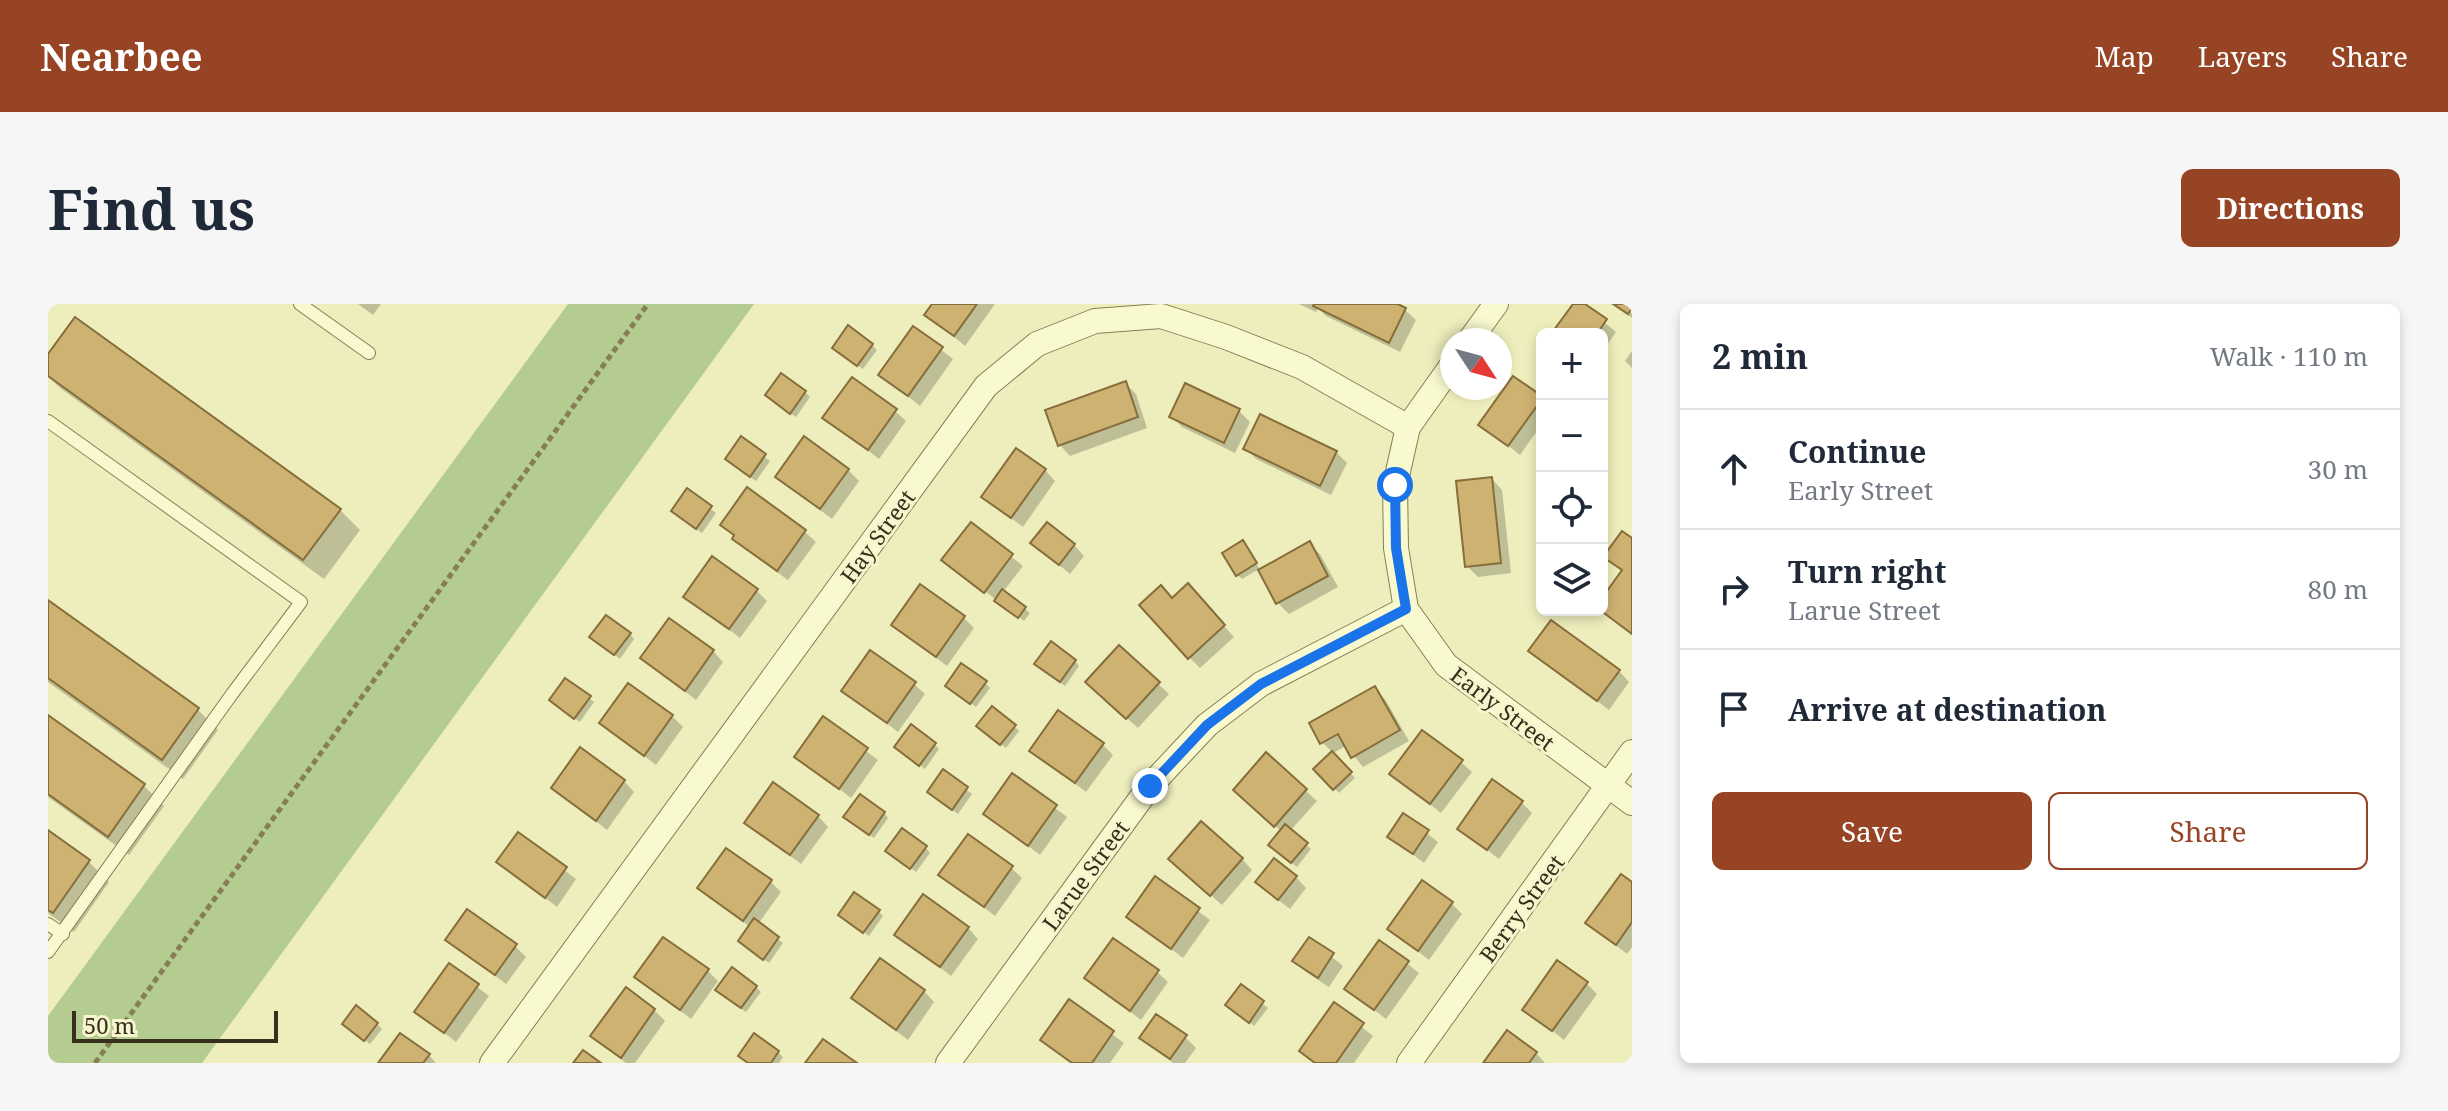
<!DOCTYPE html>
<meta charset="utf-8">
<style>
:root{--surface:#fff;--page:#f6f6f7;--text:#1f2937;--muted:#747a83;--line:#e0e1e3;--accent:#974425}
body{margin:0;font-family:"Noto Serif",serif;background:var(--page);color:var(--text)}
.controls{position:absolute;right:24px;top:24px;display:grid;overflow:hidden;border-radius:12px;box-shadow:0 4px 12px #0003}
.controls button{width:72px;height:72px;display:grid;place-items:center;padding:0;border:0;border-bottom:2px solid var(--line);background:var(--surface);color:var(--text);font:40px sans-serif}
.compass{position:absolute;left:1392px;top:24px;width:72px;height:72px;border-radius:50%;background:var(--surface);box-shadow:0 4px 12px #0003;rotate:126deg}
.scale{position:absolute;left:24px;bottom:20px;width:206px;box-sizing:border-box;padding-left:8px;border:4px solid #352f1b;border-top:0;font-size:22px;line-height:28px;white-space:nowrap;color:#352f1b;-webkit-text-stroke:6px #f6f5cd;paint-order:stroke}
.stop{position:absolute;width:24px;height:24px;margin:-18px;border:6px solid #1a73e8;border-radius:50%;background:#fff}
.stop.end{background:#1a73e8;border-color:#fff;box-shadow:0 2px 8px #0008}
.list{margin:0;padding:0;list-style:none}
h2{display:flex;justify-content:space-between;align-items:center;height:104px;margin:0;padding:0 32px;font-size:34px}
h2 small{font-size:26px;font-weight:400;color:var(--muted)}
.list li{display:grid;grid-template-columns:52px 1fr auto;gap:24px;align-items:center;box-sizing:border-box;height:120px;padding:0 32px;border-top:2px solid var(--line)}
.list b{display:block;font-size:30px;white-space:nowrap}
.list p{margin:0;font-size:26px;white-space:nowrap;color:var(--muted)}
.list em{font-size:26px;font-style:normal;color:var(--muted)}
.actions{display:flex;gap:16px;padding:24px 32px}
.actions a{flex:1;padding:18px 0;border:2px solid var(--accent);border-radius:12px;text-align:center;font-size:28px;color:var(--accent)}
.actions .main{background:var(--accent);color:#fff}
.icon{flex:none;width:44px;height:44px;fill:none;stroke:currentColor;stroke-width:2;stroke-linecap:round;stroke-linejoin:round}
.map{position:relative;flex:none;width:1584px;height:759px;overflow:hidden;border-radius:12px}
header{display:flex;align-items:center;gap:48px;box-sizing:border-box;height:112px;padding:0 40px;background:var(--accent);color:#fff}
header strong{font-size:38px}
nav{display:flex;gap:44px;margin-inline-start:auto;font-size:28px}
.intro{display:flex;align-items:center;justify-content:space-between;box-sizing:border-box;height:192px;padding:0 48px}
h1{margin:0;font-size:56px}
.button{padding:20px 36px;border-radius:12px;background:var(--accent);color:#fff;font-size:28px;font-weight:700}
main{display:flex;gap:48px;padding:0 48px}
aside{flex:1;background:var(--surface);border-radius:12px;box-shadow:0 4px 12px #0003}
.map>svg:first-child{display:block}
</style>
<header>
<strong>Nearbee</strong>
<nav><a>Map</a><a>Layers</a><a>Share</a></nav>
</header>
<div class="intro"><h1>Find us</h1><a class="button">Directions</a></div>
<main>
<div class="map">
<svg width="1584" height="759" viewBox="0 0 1584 759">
<rect width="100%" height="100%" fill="#eeeebd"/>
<!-- green -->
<path fill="#b5cc91" d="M520,0h186l-552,759h-154v-47z"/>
<!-- shadow -->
<g fill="#0003">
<path d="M310,0h23l-8,11z"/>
<path d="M886,0h61l-30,42 -38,-31z"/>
<path d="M1251,0h94l12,6 11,10 -16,32 -74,-36 -8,-8 -2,4z"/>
<path d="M1527,0h7l34,28 -14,20v-18h-48z"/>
<path d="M1564,0h20v14z"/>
<path d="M866,25l39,30 -33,47 -39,-31z"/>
<path d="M824,41l5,5 -14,19 -24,-17z"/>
<path d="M1584,47v17l-7,-7z"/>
<path d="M0,54l292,152 20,20 -36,49 -264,-191 -12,-12z"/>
<path d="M1077,79l11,11 11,34 -77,28 -10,-11z"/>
<path d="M1138,81l53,26 11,11 -15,31 -53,-26 -11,-11z"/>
<path d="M757,88l5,5 -14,20 -24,-17z"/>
<path d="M1494,95v25l-22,31 -39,-31z"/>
<path d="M847,107l11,10 -27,38 -54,-42z"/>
<path d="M693,135l29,22 -14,20 -24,-17z"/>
<path d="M1198,144l90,4 11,11 -16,32 -75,-36z"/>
<path d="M800,166l11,11 -27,38 -55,-42z"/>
<path d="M997,166l10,11 -32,46 -40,-30z"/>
<path d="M1444,175l10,11 9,83 -33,4 -11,-11z"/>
<path d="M699,186l58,42 11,10 -28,38 -43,-31 -22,-24z"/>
<path d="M639,187l29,22 -14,20 -24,-17z"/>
<path d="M923,221l52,41 -20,26 27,21 -6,8 -80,-61z"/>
<path d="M985,239l41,2 10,11 -14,18z"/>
<path d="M1195,239l18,28 49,-27 10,10 18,33 -49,27 -11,-11 -19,-34 -17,10 -5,-5z"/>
<path d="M708,286l11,11 -27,37 -54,-41z"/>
<path d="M1150,293l36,40 -34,31 -11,-11 -17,-57z"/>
<path d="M0,298l150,108 20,20 -35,49 -135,-97z"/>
<path d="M916,314l10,10 -27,38 -54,-41z"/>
<path d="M582,330l4,5 -14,20 -23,-17z"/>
<path d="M1071,344l50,46 -31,34 -40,-36z"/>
<path d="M665,347l10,11 -27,38 -54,-42z"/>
<path d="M1483,347l88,20 10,11 -20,28z"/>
<path d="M1027,357l4,5 -14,20 -23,-17z"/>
<path d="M937,379l5,5 -14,19 -24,-17z"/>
<path d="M866,380l11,10 -27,38 -54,-41z"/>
<path d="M1326,385l11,10 24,42 -46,26 -17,-21 -13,7 -11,-11z"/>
<path d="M541,394l5,4 -14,20 -24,-17z"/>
<path d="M624,412l11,11 -27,38 -54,-42z"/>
<path d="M0,413l96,69 20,20 -35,49 -81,-58z"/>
<path d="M775,415l55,41 -27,38 -55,-42z"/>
<path d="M966,422l5,5 -13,17 -23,-17z"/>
<path d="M886,440l5,5 -14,20 -24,-17z"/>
<path d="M1054,440l11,11 -27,37 -54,-41z"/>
<path d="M1284,449l23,25 -16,15 -23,-24z"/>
<path d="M1218,451l51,46 -27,30 21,18 -14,18 -22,-18 7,-17 -36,-32z"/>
<path d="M1413,458l11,10 -31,41 -49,-39z"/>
<path d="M896,468l28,22 -14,20 -24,-17z"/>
<path d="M965,472l54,41 -27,38 -54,-41z"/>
<path d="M576,477l10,11 -27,38 -54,-42z"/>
<path d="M1473,498l11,11 -33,46 -39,-30z"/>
<path d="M836,509l4,5 -14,20 -23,-17z"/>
<path d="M1356,511l34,27 -14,21 -34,-26z"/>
<path d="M770,512l10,11 -27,37 -54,-41z"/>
<path d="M0,528l41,30 20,20 -35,50 -26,-19z"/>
<path d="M470,531l58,44 -19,28 -59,-45z"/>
<path d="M878,544l4,5 -14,19 -23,-17z"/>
<path d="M1194,555l10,11 -30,35 -41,-36z"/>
<path d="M963,564l11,10 -27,38 -54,-42z"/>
<path d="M1248,573l10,11 -16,21 -22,-17z"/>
<path d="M1107,575l55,41 -27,38 -54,-41z"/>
<path d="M722,577l11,11 -23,32 25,19 -14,20 -24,-17 5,-19 -50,-39z"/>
<path d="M1584,581v62l-5,7 -39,-31z"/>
<path d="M1403,599l11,11 -33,46 -39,-31z"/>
<path d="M831,608l4,4 -14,20 -23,-17z"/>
<path d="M920,624l10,11 -27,37 -54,-41z"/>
<path d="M400,635l67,7 11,11 -20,27z"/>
<path d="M1261,635l34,27 -14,21 -23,-15 -11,-11z"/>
<path d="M1332,638l39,31 -33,46 -39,-30z"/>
<path d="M402,662l39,30 -33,46 -39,-30z"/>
<path d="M659,666l11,11 -27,38 -54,-42z"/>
<path d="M1109,668l11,10 -27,38 -54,-42z"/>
<path d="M1538,679l11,11 -33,46 -39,-31z"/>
<path d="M708,683l5,5 -15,20 -23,-17z"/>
<path d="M1193,683l27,21 -14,18 -21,-16z"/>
<path d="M876,687l10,11 -26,38 -55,-42z"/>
<path d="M1021,698l55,41 -14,20h-39l-29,-23z"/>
<path d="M1286,701l39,31 -19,27h-40l-13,-12z"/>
<path d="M606,706l11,11 -30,42h-9l-33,-27z"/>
<path d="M329,720l5,5 -12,15 -21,-16z"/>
<path d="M1137,733l11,11 -11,15h-12l-31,-25z"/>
<path d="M730,748l5,5 -4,6h-30z"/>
<path d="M1488,749l9,10h-59z"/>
<path d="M381,751l7,8h-55z"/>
</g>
<!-- building -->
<g fill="#ceb272" stroke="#866e3b" stroke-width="2">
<path d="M884,0h45l-23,32 -30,-21z"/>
<path d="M1266,0h84l8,4 -17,35 -76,-37z"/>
<path d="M1525,0h12l22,15 -10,15h-46z"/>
<path d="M1565,0h19v4l-4,6z"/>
<path d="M27,13l266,192 -38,51 -255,-184v-22z"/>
<path d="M800,21l25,19 -16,22 -25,-18z"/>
<path d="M865,22l30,21 -35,49 -30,-21z"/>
<path d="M733,69l25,18 -16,23 -25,-19z"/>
<path d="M1465,72l29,20v3l-34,47 -30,-21z"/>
<path d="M804,73l45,32 -29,41 -46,-32z"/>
<path d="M1078,77l12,36 -80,29 -13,-36z"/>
<path d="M1137,79l55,26 -16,34 -55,-26z"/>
<path d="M1212,110l77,37 -17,35 -77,-37z"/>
<path d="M693,132l25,18 -16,23 -25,-18z"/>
<path d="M756,132l45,33 -29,40 -45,-32z"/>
<path d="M968,144l30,21 -35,49 -30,-21z"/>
<path d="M1444,173l9,86 -36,4 -9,-86z"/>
<path d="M699,183l59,43 -29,41 -45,-32 2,-4 -14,-10z"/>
<path d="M639,184l25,18 -16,23 -25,-18z"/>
<path d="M923,218l42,32 -29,39 -43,-33z"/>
<path d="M999,218l28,22 -16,21 -29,-22z"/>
<path d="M1574,227l10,7v96l-32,-24h2v-12l20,-28 -19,-13z"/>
<path d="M1195,236l14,23 -21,13 -14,-23z"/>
<path d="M1262,237l18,35 -52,28 -18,-34z"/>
<path d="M664,252l46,33 -29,40 -46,-32z"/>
<path d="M1140,279l37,42 -37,34 -49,-54 22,-20 11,13z"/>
<path d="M872,280l45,32 -29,41 -45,-32z"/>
<path d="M954,285l24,18 -8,11 -24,-17z"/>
<path d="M0,296l151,108 -37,52 -114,-82z"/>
<path d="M558,311l25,18 -17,22 -25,-18z"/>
<path d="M621,314l45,32 -29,41 -45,-33z"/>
<path d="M1503,316l69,50 -23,31 -69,-50z"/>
<path d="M1003,337l25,19 -16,22 -26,-18z"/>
<path d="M1071,341l41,37 -34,37 -41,-37z"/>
<path d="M822,346l46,32 -29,41 -46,-32z"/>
<path d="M913,359l26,18 -17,23 -25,-18z"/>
<path d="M517,374l26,18 -17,23 -25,-19z"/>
<path d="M580,379l45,32 -29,41 -45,-33z"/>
<path d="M1327,382l25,44 -49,28 -13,-24 -18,10 -11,-21z"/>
<path d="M944,402l24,19 -16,20 -24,-19z"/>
<path d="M1010,406l46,33 -29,40 -46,-32z"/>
<path d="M0,411l97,69 -37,53 -60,-43z"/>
<path d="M775,412l45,32 -29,41 -45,-32z"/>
<path d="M863,420l25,19 -17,23 -25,-19z"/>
<path d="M1374,426l41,30 -33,44 -41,-30z"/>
<path d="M532,443l45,33 -29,41 -45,-33z"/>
<path d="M1284,447l20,21 -19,18 -20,-21z"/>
<path d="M1218,448l41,37 -33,38 -41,-37z"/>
<path d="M895,465l25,18 -16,23 -25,-18z"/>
<path d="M964,469l45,32 -29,41 -45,-32z"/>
<path d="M1444,475l31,22 -36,49 -30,-21z"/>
<path d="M725,478l46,33 -29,40 -46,-32z"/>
<path d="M812,490l25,18 -16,23 -26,-18z"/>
<path d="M1355,509l26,17 -16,24 -26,-17z"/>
<path d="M1153,517l42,37 -33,38 -42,-37z"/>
<path d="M1237,520l23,19 -17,20 -23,-18z"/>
<path d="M854,524l25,18 -17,23 -25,-18z"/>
<path d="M0,526l42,30 -37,53 -5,-3z"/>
<path d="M470,528l49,35 -22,31 -49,-36z"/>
<path d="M920,530l45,32 -29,41 -46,-32z"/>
<path d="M678,544l46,32 -29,41 -46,-33z"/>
<path d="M1226,554l23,18 -19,24 -23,-18z"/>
<path d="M1573,570l11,8v40l-16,23 -31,-22z"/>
<path d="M1107,572l45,32 -29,41 -45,-32z"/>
<path d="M1374,576l31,22 -35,49 -31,-22z"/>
<path d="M806,588l26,18 -17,23 -25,-18z"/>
<path d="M875,590l46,33 -29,40 -46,-32z"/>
<path d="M419,605l50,35 -22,31 -50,-35z"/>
<path d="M706,614l25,19 -16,23 -25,-19z"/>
<path d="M615,633l46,32 -29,41 -46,-33z"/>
<path d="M1261,633l25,16 -16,25 -26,-17z"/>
<path d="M1065,634l46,32 -29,41 -46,-33z"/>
<path d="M1331,636l30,21 -35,49 -30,-21z"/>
<path d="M832,654l45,32 -29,40 -45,-32z"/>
<path d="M1509,656l31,22 -36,49 -30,-21z"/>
<path d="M401,659l30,21 -35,49 -30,-21z"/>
<path d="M684,663l25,19 -16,22 -26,-18z"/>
<path d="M1193,680l23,17 -15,22 -24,-18z"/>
<path d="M578,683l29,22 -34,49 -31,-22z"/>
<path d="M1021,695l45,32 -22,32h-20l-32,-23z"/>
<path d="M1286,698l30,21 -28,40h-21l-16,-12z"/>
<path d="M308,701l22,18 -14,18 -22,-17z"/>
<path d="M1108,710l31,21 -17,24 -31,-21z"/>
<path d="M1459,726l30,22 -8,11h-46z"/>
<path d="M352,729l30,21 -7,9h-45z"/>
<path d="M706,729l25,18 -8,12h-23l-10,-7z"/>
<path d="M775,735l34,24h-52z"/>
<path d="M535,746l18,13h-28z"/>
</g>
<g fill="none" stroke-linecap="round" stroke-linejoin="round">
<defs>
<g id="lane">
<path d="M252,0l69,49"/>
<path d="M0,117l253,181 -69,92 -184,258"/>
<path d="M0,620l15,10"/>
</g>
<g id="street">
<path d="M1422,36l26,-36"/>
<path d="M1404,61l-44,62 -13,58 1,63 10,61 40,56 186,138"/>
<path d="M444,759l494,-677 51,-42 58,-23 66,-5 65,21 76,30 106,60"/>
<path d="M900,759l202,-277 57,-61 54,-41 145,-75"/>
<path d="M1361,759l223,-311"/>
</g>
</defs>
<!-- lane casing -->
<use href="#lane" stroke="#877d56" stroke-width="14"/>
<!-- street casing -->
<use href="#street" stroke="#877d56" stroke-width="26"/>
<!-- path -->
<path stroke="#877d56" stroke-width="5" stroke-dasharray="6 4" stroke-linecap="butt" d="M47,759l553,-759"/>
<!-- lane -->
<use href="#lane" stroke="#f9f9d0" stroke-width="12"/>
<!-- street -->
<use href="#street" stroke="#f9f9d0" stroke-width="24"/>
</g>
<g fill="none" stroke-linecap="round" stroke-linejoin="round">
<!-- route -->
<path stroke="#1a73e8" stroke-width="10" d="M1102,482l57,-61 54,-41 145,-75 -10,-61 -1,-63"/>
</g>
<g text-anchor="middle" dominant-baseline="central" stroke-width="6" stroke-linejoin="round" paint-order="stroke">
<!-- street labels -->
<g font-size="22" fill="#352f1b" stroke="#f6f5cd">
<text transform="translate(829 232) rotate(-54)">Hay Street</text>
<text transform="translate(1455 404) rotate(37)">Early Street</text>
<text transform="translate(1037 571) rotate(-54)">Larue Street</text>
<text transform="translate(1473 604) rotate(-54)">Berry Street</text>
</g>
</g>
</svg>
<div class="controls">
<button>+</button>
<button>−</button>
<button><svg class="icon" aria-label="locate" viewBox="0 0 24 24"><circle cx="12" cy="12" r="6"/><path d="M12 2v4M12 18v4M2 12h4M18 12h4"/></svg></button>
<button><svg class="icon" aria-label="layers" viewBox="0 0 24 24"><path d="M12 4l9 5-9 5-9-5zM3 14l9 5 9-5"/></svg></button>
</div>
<svg class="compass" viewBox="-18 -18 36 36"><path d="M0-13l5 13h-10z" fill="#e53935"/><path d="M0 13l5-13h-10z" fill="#747a83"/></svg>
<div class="scale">50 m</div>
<div class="stop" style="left:1347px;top:181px"></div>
<div class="stop end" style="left:1102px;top:482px"></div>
</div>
<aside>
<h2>2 min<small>Walk · 110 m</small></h2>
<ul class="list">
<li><svg class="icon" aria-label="ahead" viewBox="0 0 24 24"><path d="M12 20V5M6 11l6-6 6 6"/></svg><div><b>Continue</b><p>Early Street</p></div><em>30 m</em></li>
<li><svg class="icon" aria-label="right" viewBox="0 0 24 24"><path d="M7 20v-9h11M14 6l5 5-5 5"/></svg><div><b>Turn right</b><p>Larue Street</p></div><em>80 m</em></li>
<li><svg class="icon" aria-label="arrive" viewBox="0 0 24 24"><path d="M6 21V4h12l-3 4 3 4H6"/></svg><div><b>Arrive at destination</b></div></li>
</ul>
<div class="actions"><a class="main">Save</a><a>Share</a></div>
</aside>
</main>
